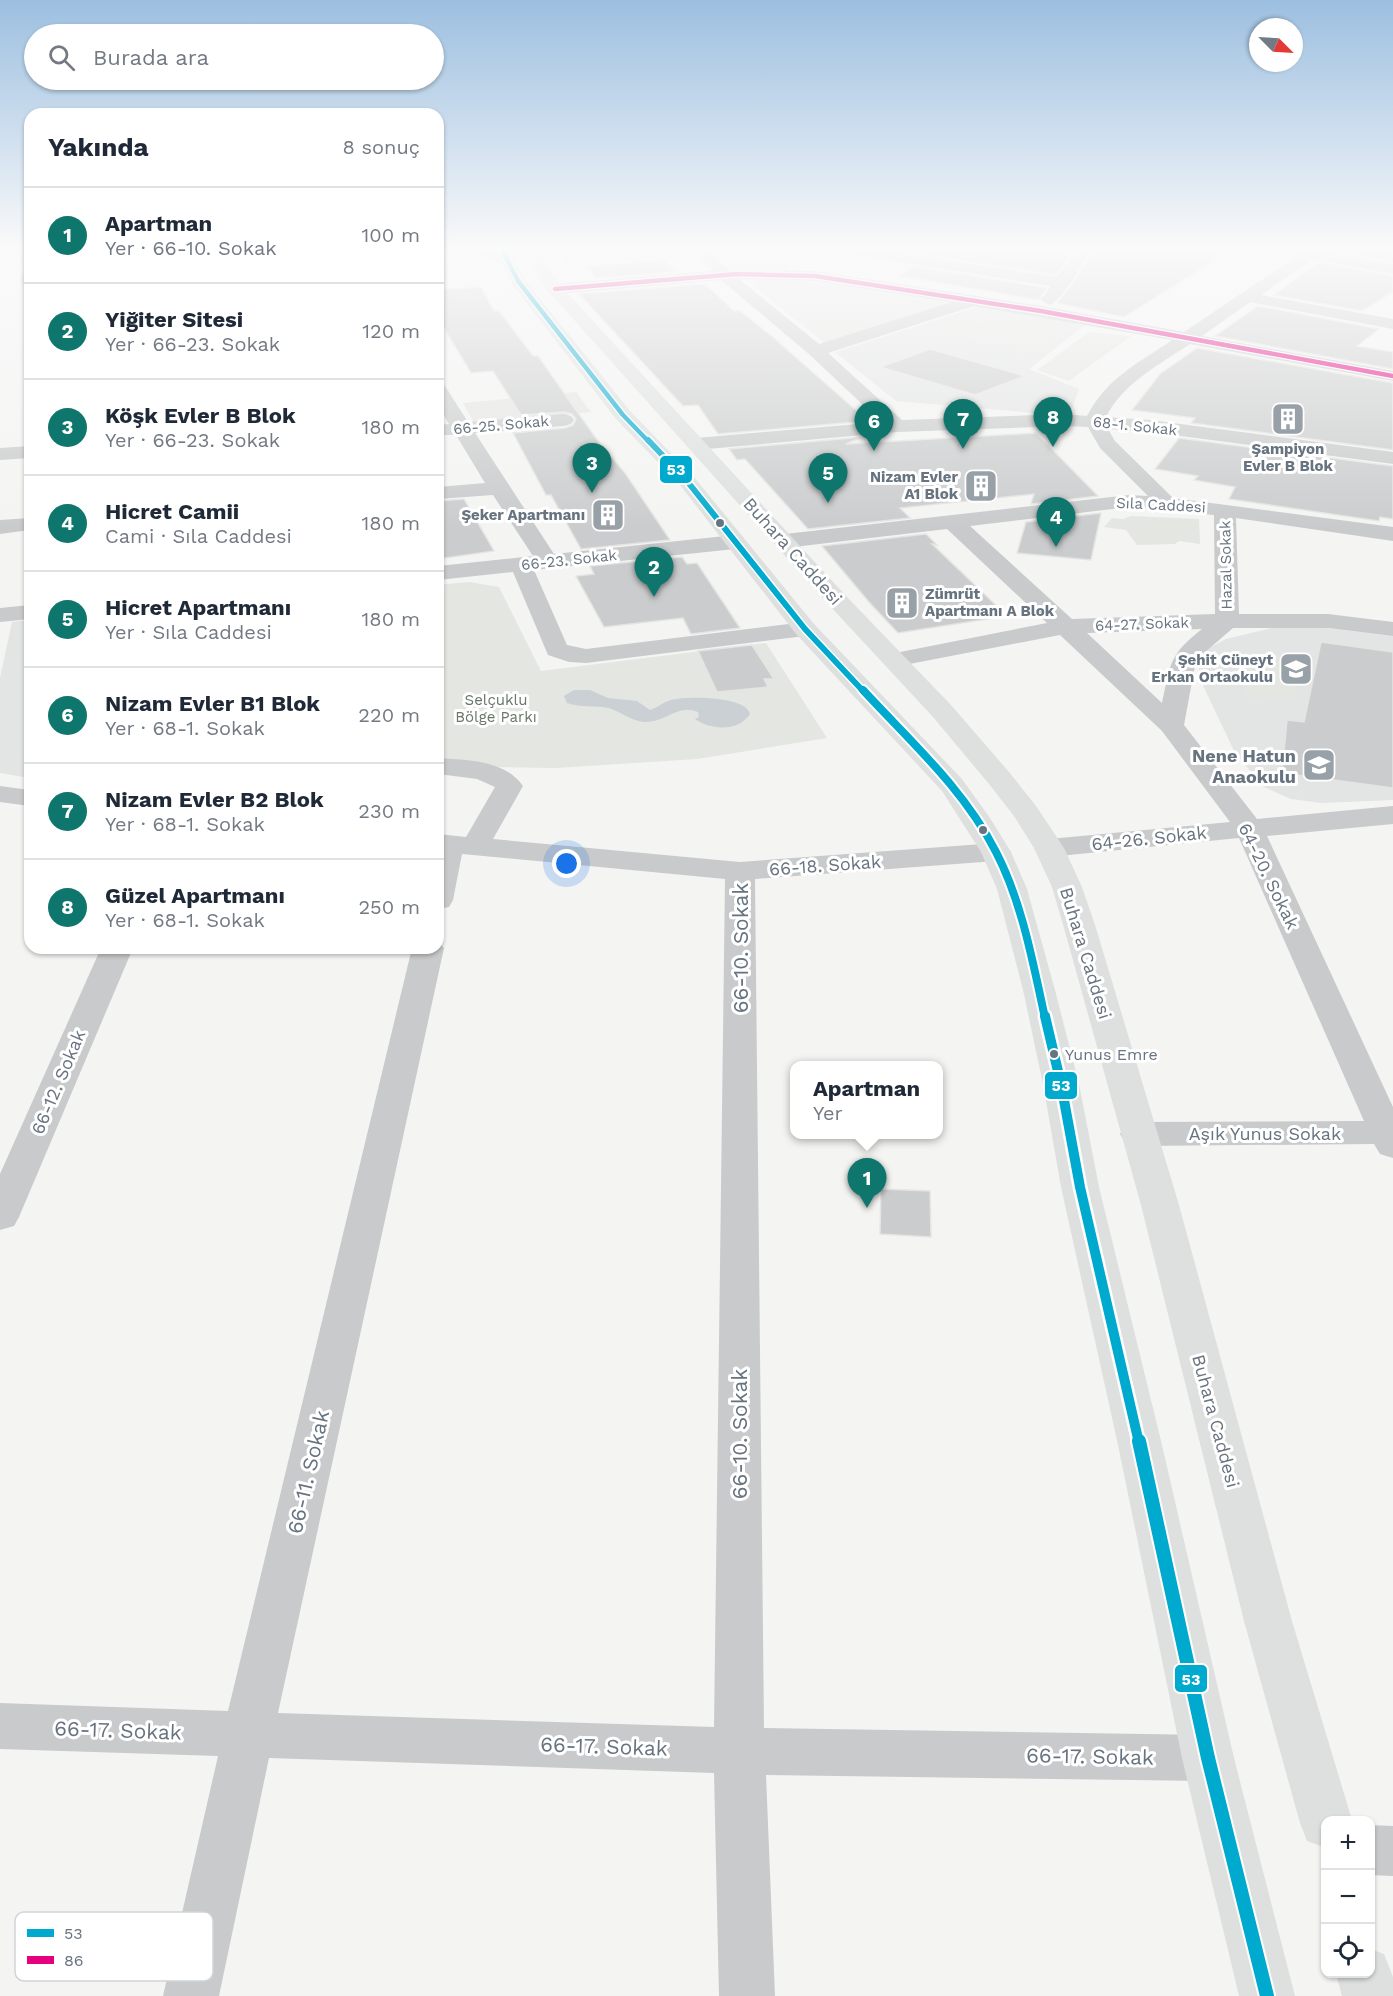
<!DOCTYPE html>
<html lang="tr">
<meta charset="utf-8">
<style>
:root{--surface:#fff;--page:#f6f6f7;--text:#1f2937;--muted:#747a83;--line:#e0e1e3;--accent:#0f766e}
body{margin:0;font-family:"Work Sans",sans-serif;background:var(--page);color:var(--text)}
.controls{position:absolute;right:18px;bottom:18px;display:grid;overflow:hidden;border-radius:12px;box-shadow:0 2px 4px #0004}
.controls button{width:54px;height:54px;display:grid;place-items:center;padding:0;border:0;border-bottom:2px solid var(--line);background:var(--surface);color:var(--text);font:30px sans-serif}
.compass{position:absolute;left:1249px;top:18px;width:54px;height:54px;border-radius:50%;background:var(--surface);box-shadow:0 2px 4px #0004;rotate:114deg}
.you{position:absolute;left:567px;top:864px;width:21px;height:21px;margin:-15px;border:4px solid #fff;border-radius:50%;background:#1a73e8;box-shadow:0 0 0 9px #1a73e833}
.badge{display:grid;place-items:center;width:39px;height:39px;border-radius:50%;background:var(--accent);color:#fff;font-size:20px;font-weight:700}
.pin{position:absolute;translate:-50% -50px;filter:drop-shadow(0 2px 3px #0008)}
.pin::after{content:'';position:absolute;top:32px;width:21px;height:18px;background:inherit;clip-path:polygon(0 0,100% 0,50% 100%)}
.popup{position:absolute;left:790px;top:1061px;width:153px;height:78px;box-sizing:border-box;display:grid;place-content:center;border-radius:12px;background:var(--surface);filter:drop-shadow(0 2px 4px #0005);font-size:20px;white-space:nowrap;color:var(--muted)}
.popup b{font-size:22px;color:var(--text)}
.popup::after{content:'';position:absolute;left:50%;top:100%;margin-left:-12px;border:12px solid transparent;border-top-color:var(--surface)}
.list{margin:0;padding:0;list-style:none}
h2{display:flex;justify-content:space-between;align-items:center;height:78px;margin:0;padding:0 24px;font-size:26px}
h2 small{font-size:20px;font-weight:400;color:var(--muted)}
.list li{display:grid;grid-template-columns:39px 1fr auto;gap:18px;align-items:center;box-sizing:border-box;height:96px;padding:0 24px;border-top:2px solid var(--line)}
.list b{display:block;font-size:22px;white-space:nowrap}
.list p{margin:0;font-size:20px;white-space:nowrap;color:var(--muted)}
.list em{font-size:20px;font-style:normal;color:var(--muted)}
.icon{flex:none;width:33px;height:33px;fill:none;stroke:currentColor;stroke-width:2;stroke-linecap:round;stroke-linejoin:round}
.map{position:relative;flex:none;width:1393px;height:1996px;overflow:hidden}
.search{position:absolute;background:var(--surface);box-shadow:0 2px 4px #0004;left:24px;top:24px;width:420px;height:66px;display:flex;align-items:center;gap:15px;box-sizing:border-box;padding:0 21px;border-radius:33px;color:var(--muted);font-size:22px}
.panel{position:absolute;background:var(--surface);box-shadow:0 2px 4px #0004;left:24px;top:108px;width:420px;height:846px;border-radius:18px}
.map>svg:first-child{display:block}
</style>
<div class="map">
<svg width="1393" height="1996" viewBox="0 0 1393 1996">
<rect width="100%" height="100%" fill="#f4f4f3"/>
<!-- built -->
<g fill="#e3e4e4">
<path d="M563,250h123l4,7 -125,7z"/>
<path d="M980,306l105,19 -56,44 50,20 -9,25 -13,1 -161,-14 -61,-49z"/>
<path d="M30,620v158l-30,-5v-95l12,-56z"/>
<path d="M1280,626l37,1 76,9v164l-72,3 -30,-4 -27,-12 -29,-34 -36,-76v-16l10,-13 17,-9z"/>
</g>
<!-- green -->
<g fill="#e4e6e2">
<path d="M716,250h64l10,20 -55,1z"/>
<path d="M758,278l98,8 104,13 -134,45 -77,-62z"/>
<path d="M969,311l103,17 -16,11 -104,-18z"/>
<path d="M949,322l105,18 -16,11 -106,-18z"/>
<path d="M1089,332l42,4 -62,45 -32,-11z"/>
<path d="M576,392l15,20 -116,12 -12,-21z"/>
<path d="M1131,516l68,3 1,25 -21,-3 -4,3 -38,1 -11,-15 -22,-3 8,-9 11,1z"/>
<path d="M469,582l30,5 42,84 225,-28 61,95 -130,21 -141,9 -63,-1 -55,-7v-175z"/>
<path d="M1245,651l50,6 1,45 -53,-6z"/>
</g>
<!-- water -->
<path fill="#cad0d4" d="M574,690h16l18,8 29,3 13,9c7,-2 13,-8 21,-10 16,-4 75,-4 79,14 -11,18 -40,16 -55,5l4,-2 -1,-5c-20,-9 -33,11 -54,10 -12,-1 -23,-10 -35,-14 -14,-3 -28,0 -42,-5l-3,-7z"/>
<!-- building -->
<g fill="#cbcccd" stroke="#e4e4e2" stroke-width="1.5">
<path d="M930,249h145l-19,26 -131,-20z"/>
<path d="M1094,249h139l-109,68 -67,-14 17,-21z"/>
<path d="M1338,249h55v13l-58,-11z"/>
<path d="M665,260l10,12 -79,6 -10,-12z"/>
<path d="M1319,262l74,14v16l-31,19 -88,-16z"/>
<path d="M912,266l135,22 -8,12 -138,-24z"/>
<path d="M705,284l29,27 5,-1 35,28 94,83 -150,13 -20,-29 -15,1 -104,-112z"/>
<path d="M481,287l13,24h5l34,45h5l60,85 27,32 45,67 -89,9 -30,-54h-5l-33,-62 52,-5 8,-3 3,-6 -4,-5 -8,-2 -43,3 -28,-44 -22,2 -33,-55v-28z"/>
<path d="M1258,306l121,23 -22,17 36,6v17l-178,-33z"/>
<path d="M1197,348l196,35v67l-202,-27 4,-5 -63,-8 28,-36z"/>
<path d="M930,349l95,27 -50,19 -95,-28z"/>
<path d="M1036,433l62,63 -67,8 3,-10 -134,14 10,10 -102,11 -63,-70 -8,1 -8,-11 133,-12 -16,7z"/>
<path d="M1179,438l214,28v53l-13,-2 -1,4 -150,-22 6,-12 -41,-7 4,-4 -43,-7z"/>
<path d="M464,499l30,52 -56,8v-58z"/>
<path d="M1101,513l-10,47 -74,-7 9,-31z"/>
<path d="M926,534l11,11 -5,-1 75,72 -109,17 -29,-31 -47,-56z"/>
<path d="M682,557l5,7 10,-1 43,65 -49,6 -8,-16 -79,9 -28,-51 18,-2 -4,-8z"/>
<path d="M1321,642l72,10v136l-111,-15 5,-53 17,2z"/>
<path d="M752,645l22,34h-10l4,8 -51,5 -19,-41z"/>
<path d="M881,1189l49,2 1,46 -51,-3z"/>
</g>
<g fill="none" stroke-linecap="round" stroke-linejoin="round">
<!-- minor -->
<g fill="#c9cacb" fill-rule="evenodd">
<path d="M466,250c14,-1 38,-2 48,9l-8,5 -37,-11z"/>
<path d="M693,250h16l20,20 86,1 226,35 143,26 113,-76 -12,-3 -2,-3h32l78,14v10l-80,-15 -52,36 132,24v10l-143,-27 -48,34 191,35v10l-203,-37c-31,21 -67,39 -84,73l44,3 243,32v12l-243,-32 -42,-3 7,12 58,57 220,29v14l-157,-23 3,96h89l65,8v14l-65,-8h-95l-37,32 -12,65 73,94 136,-13v18l-126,12 126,271v51l-13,-4 -6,-10 -236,2 -13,-4 -5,-8 5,-8 13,-4 226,-1 -125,-283 -190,19 -10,-3 -5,-6 5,-6 10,-3 181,-17 -68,-91 -102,-96 -166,32 -9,-2 -3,-5 3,-5 162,-32 -100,-94 -162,19 -8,-2 -3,-5 3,-5 8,-2 344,-39 19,1 -48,-48 -12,-21 -23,-1 -168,6 -201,18 -7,-2 -3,-4 3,-4 7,-2 185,-16 -71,-67 -89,-75 -166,14 -8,-5 8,-5 158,-13zM739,279l76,2 137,21 -133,42zM974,306l198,34c-35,24 -65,38 -85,76l-22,-2 -163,6 -74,-67zM1129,507l85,8 1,99 -143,5 -102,-93zM1202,629c-34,27 -31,34 -40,74l-75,-70z"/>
<path d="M846,250h34l177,27 20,-27h15c-10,13 -30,52 -43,55l-8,-5 10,-14 -197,-31z"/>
<path d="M30,268v18l-8,-2 -2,-3 2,-8z"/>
<path d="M438,384l7,2 23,36 96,-8 7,2 3,4 -3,4 -7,2 -89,7 79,121 181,-19 8,2 3,5 -3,5 -8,2 -201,21 33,75 19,4 219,-27 9,2 3,5 -3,5 -9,2 -219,27 -17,-1 -21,-7 -35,-83 -75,8v-14l95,-10 -40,-61 -55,4v-12l47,-4 -29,-48h-18v-10l11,-1 -11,-19z"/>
<path d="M30,446v12l-30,2v-12z"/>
<path d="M30,518v12l-30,4v-14z"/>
<path d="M30,605v14l-30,3v-14z"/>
<path d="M438,758c29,2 67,2 85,28l-30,53 247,23 256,-19 10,3 5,6 -5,6 -10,3 -241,18 9,849 444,7 18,7 8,16 -8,16 -18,7 -442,-6 9,221h-56l-5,-223 -445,-15 -50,238h-56l55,-240 -218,-7v-46l228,8 184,-763h26v-7l6,7 -166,765 436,14 11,-848 -263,-25 -9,46 -4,7 -11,2v-75l28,3 29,-50 -18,-8 -39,-5z"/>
<path d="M0,786l30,4v16l-30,-4z"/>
<path d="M101,948h32l-114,269 -5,9 -14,4v-56z"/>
<path d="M1370,1825l23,1v50l-23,-1z"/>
</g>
<!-- major -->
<g fill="#dedfdf" fill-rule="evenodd">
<path d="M495,250h14l16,30 105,131 64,66 120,147 148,155 28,39 21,34 16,37 28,101 24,94 20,103 63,258 72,313 61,238h-56l-57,-238 -64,-313 -57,-258 -18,-103 -20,-94 -26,-101 -16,-37 -39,-61 -146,-157 -116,-149 -64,-66 -104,-135z"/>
<path d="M527,250h14l5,13 15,23 285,310 105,109 58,67 27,34 28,42 18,39 14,41 83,277 113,416 60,199h-26v28l-19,-7 -7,-18 -56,-202 -103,-416 -77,-277 -12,-41 -18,-39 -20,-32 -25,-32 -56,-67 -103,-111 -281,-314 -19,-29z"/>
<path d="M1370,1949l14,5 9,23v19h-51l-6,-22h34z"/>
</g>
<defs>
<path id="bus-1-far4" d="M502,250l16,31 105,134 26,27"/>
<path id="bus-1-far3" d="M648,440l39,41 118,148 59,63"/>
<path id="bus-1-far2" d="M863,690c47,51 101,99 133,162 26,50 37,111 49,166"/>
<path id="bus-1-far1" d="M1045,1016l16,68 19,103 59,256"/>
<path id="bus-1" d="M1139,1441l69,317 59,238"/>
<path id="bus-2" d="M555,289l182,-15 78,2 226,35 352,65"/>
</defs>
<!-- bus-1-far4 casing -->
<use href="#bus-1-far4" stroke="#fff" stroke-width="7"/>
<!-- bus-1-far3 casing -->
<use href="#bus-1-far3" stroke="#fff" stroke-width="9"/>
<!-- bus-1-far2 casing -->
<use href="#bus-1-far2" stroke="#fff" stroke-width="12"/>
<!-- bus-1-far1 casing -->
<use href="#bus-1-far1" stroke="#fff" stroke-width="15"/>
<!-- bus-1 casing -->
<use href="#bus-1" stroke="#fff" stroke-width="18"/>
<!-- bus-2 casing -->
<use href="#bus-2" stroke="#fff" stroke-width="7"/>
<!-- bus-1-far4 -->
<use href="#bus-1-far4" stroke="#00a9ce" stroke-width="4.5"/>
<!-- bus-1-far3 -->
<use href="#bus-1-far3" stroke="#00a9ce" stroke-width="6"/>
<!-- bus-1-far2 -->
<use href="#bus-1-far2" stroke="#00a9ce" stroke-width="8"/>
<!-- bus-1-far1 -->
<use href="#bus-1-far1" stroke="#00a9ce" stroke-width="10"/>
<!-- bus-1 -->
<use href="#bus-1" stroke="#00a9ce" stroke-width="14"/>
<!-- bus-2 -->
<use href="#bus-2" stroke="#e5007d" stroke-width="4.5"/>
</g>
<!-- sky -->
<linearGradient id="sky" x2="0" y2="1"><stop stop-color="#9cbfe0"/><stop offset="0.47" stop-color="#fafafa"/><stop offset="1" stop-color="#fafafa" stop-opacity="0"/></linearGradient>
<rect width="1393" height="529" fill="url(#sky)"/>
<!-- icons -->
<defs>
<symbol id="building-square" viewBox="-11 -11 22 22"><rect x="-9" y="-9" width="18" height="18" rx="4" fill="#98a1a8" stroke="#fff"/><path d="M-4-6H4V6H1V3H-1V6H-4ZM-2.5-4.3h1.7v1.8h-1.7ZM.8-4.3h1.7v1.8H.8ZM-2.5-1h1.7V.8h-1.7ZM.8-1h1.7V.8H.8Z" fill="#fff"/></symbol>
<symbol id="school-square" viewBox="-11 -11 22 22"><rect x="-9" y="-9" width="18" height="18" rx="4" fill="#98a1a8" stroke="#fff"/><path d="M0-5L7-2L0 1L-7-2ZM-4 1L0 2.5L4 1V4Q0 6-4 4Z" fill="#fff"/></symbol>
</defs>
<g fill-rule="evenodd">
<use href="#building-square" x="1269" y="400" width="38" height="38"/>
<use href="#building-square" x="962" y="467" width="38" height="38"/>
<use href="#building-square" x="589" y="496" width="38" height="38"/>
<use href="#building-square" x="883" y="584" width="38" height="38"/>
<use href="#school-square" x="1277" y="650" width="38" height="38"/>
<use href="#school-square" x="1300" y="746" width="38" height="38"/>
</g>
<!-- markers -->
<g fill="#677480" stroke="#fff" stroke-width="2">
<circle cx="720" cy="523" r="5"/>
<circle cx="983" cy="830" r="5"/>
<circle cx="1054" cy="1054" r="5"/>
</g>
<g text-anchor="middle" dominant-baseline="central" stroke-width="6" stroke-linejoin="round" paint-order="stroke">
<!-- far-street labels -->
<g font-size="15" fill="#677480" stroke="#fff">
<text transform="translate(501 425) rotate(-5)">66-25. Sokak</text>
<text transform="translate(1135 426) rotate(6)">68-1. Sokak</text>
<text transform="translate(1161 505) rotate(3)">Sıla Caddesi</text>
<text transform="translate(569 560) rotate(-6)">66-23. Sokak</text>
<text transform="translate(1226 565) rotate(-91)">Hazal Sokak</text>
<text transform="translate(1142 624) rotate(-2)">64-27. Sokak</text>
</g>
<!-- far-poi labels -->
<g font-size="15" font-weight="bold" fill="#677480" stroke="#fff" text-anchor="end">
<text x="1288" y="449" text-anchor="middle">Şampiyon<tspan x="1288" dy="17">Evler B Blok</tspan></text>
<text x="958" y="477">Nizam Evler<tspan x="958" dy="17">A1 Blok</tspan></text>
<text x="585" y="515">Şeker Apartmanı</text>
<text x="925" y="594" text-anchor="start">Zümrüt<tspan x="925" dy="17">Apartmanı A Blok</tspan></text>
<text x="1273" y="660">Şehit Cüneyt<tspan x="1273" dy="17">Erkan Ortaokulu</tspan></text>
</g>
<!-- far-park labels -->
<g font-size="15" fill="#687865" stroke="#fff">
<text x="496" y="700">Selçuklu<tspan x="496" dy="17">Bölge Parkı</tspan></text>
</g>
<!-- bus labels -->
<g font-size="16" fill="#677480" stroke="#fff" text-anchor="start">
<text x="1065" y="1054">Yunus Emre</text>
</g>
<!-- street labels -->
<g font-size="18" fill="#677480" stroke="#fff">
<text transform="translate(793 551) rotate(48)">Buhara Caddesi</text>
<text transform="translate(1149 838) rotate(-6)">64-26. Sokak</text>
<text transform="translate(825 865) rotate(-4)">66-18. Sokak</text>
<text transform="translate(1269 876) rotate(64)">64-20. Sokak</text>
<text transform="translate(1086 953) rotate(73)">Buhara Caddesi</text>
<text transform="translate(58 1082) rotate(-67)">66-12. Sokak</text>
<text x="1265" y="1133">Aşık Yunus Sokak</text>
<text transform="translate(1216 1421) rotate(75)">Buhara Caddesi</text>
</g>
<!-- poi labels -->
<g font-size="18" font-weight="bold" fill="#677480" stroke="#fff" text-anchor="end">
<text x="1296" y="755">Nene Hatun<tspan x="1296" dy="21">Anaokulu</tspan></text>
</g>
<!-- near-street labels -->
<g font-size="21" fill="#677480" stroke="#fff">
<text transform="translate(740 948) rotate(-90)">66-10. Sokak</text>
<text transform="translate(739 1434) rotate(-90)">66-10. Sokak</text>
<text transform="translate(308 1472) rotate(-77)">66-11. Sokak</text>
<text transform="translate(118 1730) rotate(2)">66-17. Sokak</text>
<text transform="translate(604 1746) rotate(2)">66-17. Sokak</text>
<text transform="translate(1090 1756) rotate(1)">66-17. Sokak</text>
</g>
</g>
<!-- legend -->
<rect x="15" y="1912" width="198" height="69" rx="9" fill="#fff" stroke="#d1d5d9" stroke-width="1.5"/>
<rect x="27" y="1929" width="27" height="8" fill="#00a9ce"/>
<rect x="27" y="1956" width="27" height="8" fill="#e5007d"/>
<g font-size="16" fill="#677480">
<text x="64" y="1939">53</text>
<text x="64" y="1966">86</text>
</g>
<g stroke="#fff" stroke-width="2">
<rect x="659" y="455" width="34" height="29" rx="6" fill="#00a9ce"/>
<rect x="1044" y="1071" width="34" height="29" rx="6" fill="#00a9ce"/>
<rect x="1174" y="1664" width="34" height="29" rx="6" fill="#00a9ce"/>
</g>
<g font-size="16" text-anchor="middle" font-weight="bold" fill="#fff">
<text x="676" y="475">53</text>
<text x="1061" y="1091">53</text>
<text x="1191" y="1685">53</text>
</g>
</svg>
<div class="controls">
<button>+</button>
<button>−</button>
<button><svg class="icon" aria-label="locate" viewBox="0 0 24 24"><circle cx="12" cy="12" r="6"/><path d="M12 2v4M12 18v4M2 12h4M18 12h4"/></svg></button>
</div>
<svg class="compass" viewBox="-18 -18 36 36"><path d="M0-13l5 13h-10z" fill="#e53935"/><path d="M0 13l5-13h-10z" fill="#747a83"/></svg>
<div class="you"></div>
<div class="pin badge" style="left:867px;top:1208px">1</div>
<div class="popup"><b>Apartman</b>Yer</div>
<div class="pin badge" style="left:654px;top:597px">2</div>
<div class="pin badge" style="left:592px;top:493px">3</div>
<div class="pin badge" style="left:1056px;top:547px">4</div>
<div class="pin badge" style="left:828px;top:503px">5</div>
<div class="pin badge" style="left:874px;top:451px">6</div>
<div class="pin badge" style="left:963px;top:449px">7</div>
<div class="pin badge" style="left:1053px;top:447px">8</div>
<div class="search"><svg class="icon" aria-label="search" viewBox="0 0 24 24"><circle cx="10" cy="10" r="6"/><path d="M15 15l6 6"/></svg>Burada ara</div>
<section class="panel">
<h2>Yakında<small>8 sonuç</small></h2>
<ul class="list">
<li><span class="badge">1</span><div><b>Apartman</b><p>Yer · 66-10. Sokak</p></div><em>100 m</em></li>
<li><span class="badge">2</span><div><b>Yiğiter Sitesi</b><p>Yer · 66-23. Sokak</p></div><em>120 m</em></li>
<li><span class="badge">3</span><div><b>Köşk Evler B Blok</b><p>Yer · 66-23. Sokak</p></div><em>180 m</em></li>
<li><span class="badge">4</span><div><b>Hicret Camii</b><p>Cami · Sıla Caddesi</p></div><em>180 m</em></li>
<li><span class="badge">5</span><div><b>Hicret Apartmanı</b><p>Yer · Sıla Caddesi</p></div><em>180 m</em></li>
<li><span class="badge">6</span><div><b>Nizam Evler B1 Blok</b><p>Yer · 68-1. Sokak</p></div><em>220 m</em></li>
<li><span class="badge">7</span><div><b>Nizam Evler B2 Blok</b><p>Yer · 68-1. Sokak</p></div><em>230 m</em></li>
<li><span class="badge">8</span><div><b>Güzel Apartmanı</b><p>Yer · 68-1. Sokak</p></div><em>250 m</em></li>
</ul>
</section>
</div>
